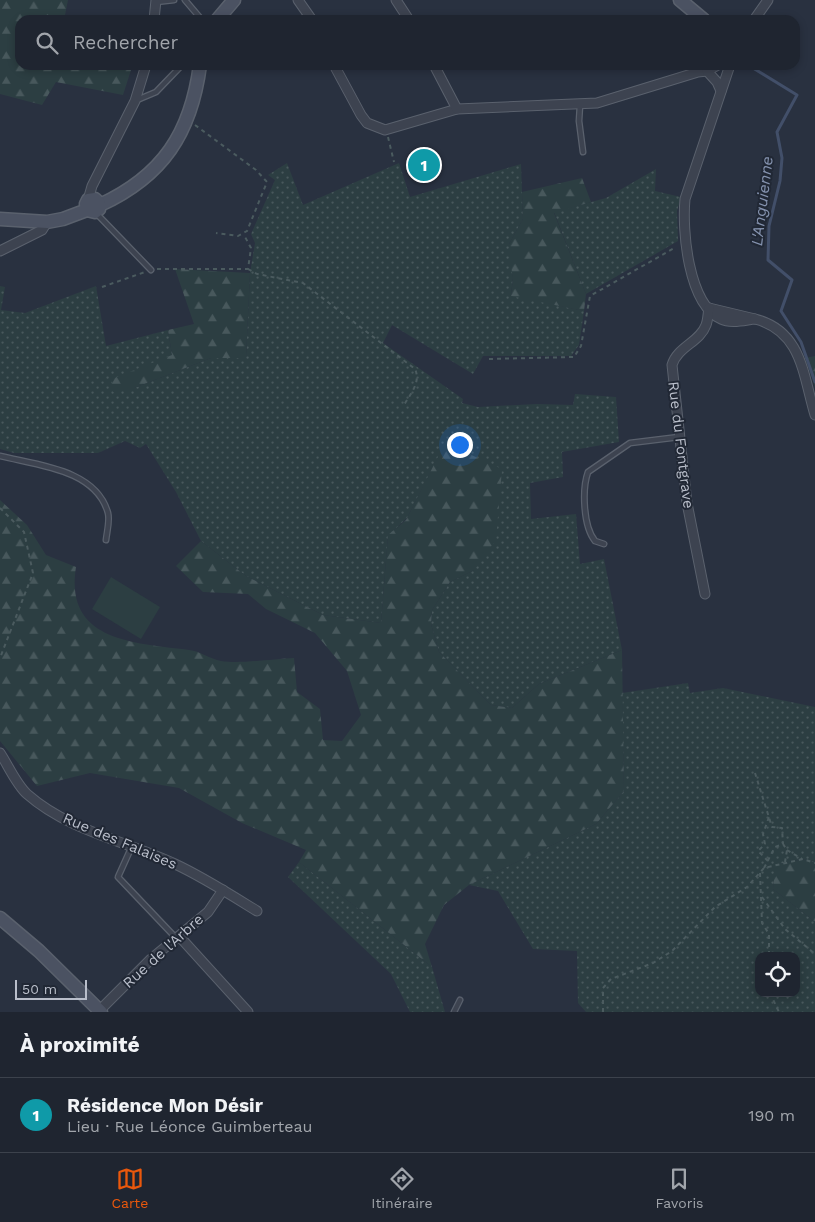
<!DOCTYPE html>
<html lang="fr">
<meta charset="utf-8">
<style>
:root{--surface:#1f2530;--page:#272d38;--text:#f1f3f6;--muted:#a1a5ab;--line:#3c424c;--accent:#ea580c}
body{margin:0;font-family:"Work Sans",sans-serif;background:var(--page);color:var(--text)}
.controls{position:absolute;right:15px;bottom:15px;display:grid;overflow:hidden;border-radius:10px;box-shadow:0 2px 8px #0003}
.controls button{width:45px;height:45px;display:grid;place-items:center;padding:0;border:0;border-bottom:1px solid var(--line);background:var(--surface);color:var(--text);font:25px sans-serif}
.scale{position:absolute;left:15px;bottom:12px;width:72px;box-sizing:border-box;padding-left:5px;border:2px solid #b9beca;border-top:0;font-size:14px;line-height:18px;white-space:nowrap;color:#b9beca;-webkit-text-stroke:4px #212835;paint-order:stroke}
.you{position:absolute;left:459px;top:444px;width:18px;height:18px;margin:-12px;border:4px solid #fff;border-radius:50%;background:#1a73e8;box-shadow:0 0 0 8px #1a73e833}
.badge{display:grid;place-items:center;width:32px;height:32px;border-radius:50%;background:var(--accent);color:#fff;font-size:16px;font-weight:700}
.pin{position:absolute;translate:-50% -50%;border:2px solid #fff;box-shadow:0 1px 5px #0006}
.list{margin:0;padding:0;list-style:none}
h2{display:flex;justify-content:space-between;align-items:center;height:65px;margin:0;padding:0 20px;font-size:21px}
h2 small{font-size:16px;font-weight:400;color:var(--muted)}
.list li{display:grid;grid-template-columns:32px 1fr auto;gap:15px;align-items:center;box-sizing:border-box;height:75px;padding:0 20px;border-top:1px solid var(--line)}
.list b{display:block;font-size:19px;white-space:nowrap}
.list p{margin:0;font-size:16px;white-space:nowrap;color:var(--muted)}
.list em{font-size:16px;font-style:normal;color:var(--muted)}
.icon{flex:none;width:28px;height:28px;fill:none;stroke:currentColor;stroke-width:2;stroke-linecap:round;stroke-linejoin:round}
.map{position:relative;flex:none;width:815px;height:1012px;overflow:hidden}
.search{position:absolute;background:var(--surface);box-shadow:0 2px 8px #0003;left:15px;right:15px;top:15px;height:55px;display:flex;align-items:center;gap:12px;box-sizing:border-box;padding:0 18px;border-radius:15px;color:var(--muted);font-size:19px}
.sheet{height:140px;background:var(--surface)}
nav{display:flex;justify-content:space-around;align-items:center;box-sizing:border-box;height:70px;border-top:1px solid var(--line);background:var(--surface);font-size:14px;color:var(--muted)}
nav a{display:grid;justify-items:center;gap:2px}
nav .on{color:var(--accent)}
.map>svg:first-child{display:block}
</style>
<div class="map">
<svg width="815" height="1012" viewBox="0 0 815 1012">
<defs>
<pattern id="grass-dots" width="8" height="8" patternUnits="userSpaceOnUse" patternTransform="scale(1.25)"><rect width="8" height="8" fill="#2c3e42"/><path d="M2 2h.1M6 6h.1" fill="none" stroke="#48585c" stroke-width="1.8" stroke-linecap="round"/></pattern>
<pattern id="forest-firs" width="22" height="20" patternUnits="userSpaceOnUse" patternTransform="scale(1.25)"><rect width="22" height="20" fill="#2c3e42"/><path d="M5 1l3.5 6h-7zM16 11l3.5 6h-7z" fill="#48585c"/></pattern>
</defs>
<rect width="100%" height="100%" fill="#293140"/>
<!-- grass -->
<g fill="url(#grass-dots)" fill-rule="evenodd">
<path d="M287,163l16,42 96,-42 11,34 111,-33 2,55 -14,25 4,34 -2,17 73,16 -5,34 -8,11h-88l-10,18 -81,-49 -9,18 80,56 -1,4 16,4 59,-3 36,1 2,-11 41,3 3,45 -57,10 1,25 -33,6 1,36 45,-5 4,50 24,-5 18,91 -83,34 -27,24 -21,-3 -52,-53 -8,-28 1,-14 18,-28 24,-12 -33,-118 -34,66 -19,18 -7,87 -58,-8 -77,-39 -45,-35 -25,-49 -30,-48 -6,4 -15,-7 -27,12h-84l-14,-4v-163l5,1 -4,23 24,3 71,-27 10,60 62,-16 4,25 -38,33 77,-30h35l4,-85 5,-30 -4,-9 24,-54 -7,-5z"/>
<path d="M656,169l-1,22 26,6 -4,14 1,30 -92,53 -32,-82 52,-14z"/>
<path d="M688,683l2,10 33,-5 92,19v156l-12,-4 -27,6 -3,24 42,33v90h-229l-8,-9 -1,-52 -44,-2 -35,-58 -29,-6 127,-61 28,-33 -2,-98zM759,956h37v37h-37z"/>
<path d="M299,862l133,105 13,45h-35l-19,-38 -103,-97z"/>
</g>
<!-- forest -->
<g fill="url(#forest-firs)">
<path d="M0,0h68l-4,20h-44v45h98l13,5 -8,25 -67,-13 -14,23 -42,-11z"/>
<path d="M582,178l9,24 -37,11 32,81 -2,17 -73,-15 2,-18 -4,-23v-11l14,-25 -1,-27z"/>
<path d="M175,269l75,4 -4,85h-35l-77,30 -21,4 -1,-13 60,-24 -4,-25 26,-6z"/>
<path d="M815,356v31l-10,-29z"/>
<path d="M445,443l57,26 -6,71 -22,30 -24,12 -18,28 -1,14 8,28 52,53 21,3 27,-24 83,-34 2,141 -28,33 -127,61 -25,20 -19,39 7,23 -133,-105 7,-12 -64,-27 -63,-35 -89,-15 -53,13 -37,-45v-241l27,25 19,30 30,12c-12,75 59,76 113,83 11,1 21,9 32,11 19,3 52,-2 73,-3l3,34 23,17 3,31 19,1 19,-26 -14,-44 -32,-38 -49,-24 -18,-15 -45,-2 -27,-26 25,-25 45,35 77,39 58,8 7,-88 18,-15z"/>
<path d="M803,859l12,4v59l-42,-33 2,-24z"/>
</g>
<!-- park -->
<path fill="#2c3e42" d="M111,577l49,30 -19,32 -49,-30z"/>
<g fill="none" stroke-linecap="round" stroke-linejoin="round">
<!-- stream -->
<path stroke="#424f69" stroke-width="3" d="M748,65l49,30 -20,37 5,26 -2,23 -11,45 -1,34 24,20 -11,31 20,31 14,40"/>
<defs>
<g id="lane">
<path d="M185,0l17,20"/>
<path d="M156,2l18,-2"/>
<path d="M137,100l19,-8 26,-27"/>
<path d="M580,105l-1,16 4,31"/>
<path d="M96,213l55,57"/>
<path d="M0,456c36,9 96,13 108,57 2,8 -1,18 -2,27"/>
<path d="M604,544l-9,-3c-12,-15 -13,-52 -7,-69l42,-29 49,-6"/>
<path d="M132,846l-14,31 58,61"/>
<path d="M454,1012l6,-12"/>
</g>
<g id="street">
<path d="M298,0l14,20"/>
<path d="M396,0l13,20"/>
<path d="M154,20l2,-20"/>
<path d="M754,20l14,-20"/>
<path d="M334,65l27,50 6,8 18,7 72,-21 140,-6 101,-31 9,-1 11,-6"/>
<path d="M434,65l23,44"/>
<path d="M707,71l10,11 4,9"/>
<path d="M88,200l4,-14 43,-85 11,-36"/>
<path d="M0,251l42,-21 5,-8"/>
<path d="M709,308l46,11c-10,1 -24,5 -34,0 -33,-15 -39,-89 -36,-120l45,-134"/>
<path d="M755,319c47,12 48,56 60,96"/>
<path d="M705,594l-18,-91 -15,-138c5,-18 28,-23 34,-40 2,-5 2,-12 3,-17"/>
<path d="M0,753c8,12 16,31 27,41 42,37 99,47 148,70 28,13 56,31 82,47"/>
<path d="M179,936l69,76"/>
<path d="M98,1012l53,-53 57,-47 15,-22"/>
</g>
<g id="secondary">
<path d="M680,0l24,20"/>
<path d="M217,20l17,-20"/>
<path d="M100,205c63,-29 91,-72 100,-140"/>
<path d="M0,219l47,3 16,-3 24,-9 8,2 4,-3v-6l-4,-4 -7,1 -2,4 1,6"/>
<path d="M0,918l39,33 62,61"/>
</g>
</defs>
<!-- lane casing -->
<use href="#lane" stroke="#5a616d" stroke-width="7"/>
<!-- street casing -->
<use href="#street" stroke="#5a616d" stroke-width="11"/>
<!-- secondary casing -->
<use href="#secondary" stroke="#5a616d" stroke-width="15"/>
<!-- path -->
<g stroke="#4b5b5f" stroke-width="2" stroke-dasharray="4 4" stroke-linecap="butt">
<path d="M195,125l61,45 11,12 -20,49 -9,5 -22,-3"/>
<path d="M388,137l6,25"/>
<path d="M157,269h91l3,-21 -7,-13"/>
<path d="M248,269l9,5 46,9 112,86c6,13 -4,24 -11,36"/>
<path d="M102,287l43,-15"/>
<path d="M489,359l85,-2 7,-11 9,-50 86,-49"/>
<path d="M0,508l24,24 9,41 -33,85"/>
<path d="M755,773l17,54 10,1 1,16"/>
<path d="M787,850l15,9"/>
<path d="M768,861l-10,-10 7,-7 -2,-10 6,-17"/>
<path d="M764,868l11,-21 8,-3 4,6 -2,12"/>
<path d="M760,873l2,50 7,11v22"/>
<path d="M762,897l23,32 30,25"/>
<path d="M770,993l9,19"/>
<path d="M603,1012v-24l8,-9 42,-16 19,-12 43,-44 32,-20 17,-19 39,-9 12,4"/>
</g>
<!-- lane -->
<use href="#lane" stroke="#3d4350" stroke-width="4.5"/>
<!-- street -->
<use href="#street" stroke="#3d4350" stroke-width="9"/>
<!-- secondary -->
<use href="#secondary" stroke="#4b5262" stroke-width="12"/>
</g>
<g text-anchor="middle" dominant-baseline="central" stroke-width="4" stroke-linejoin="round" paint-order="stroke">
<!-- street labels -->
<g font-size="15" fill="#b9beca" stroke="#212835">
<text transform="translate(681 445) rotate(83)">Rue du Fontgrave</text>
<text transform="translate(120 841) rotate(23)">Rue des Falaises</text>
<text transform="translate(163 951) rotate(-42)">Rue de l'Arbre</text>
</g>
<!-- water labels -->
<g font-size="16" font-style="italic" fill="#8492ae" stroke="#212835">
<text transform="translate(762 201) rotate(-83)">L'Anguienne</text>
</g>
</g>
</svg>
<div class="controls">
<button><svg class="icon" aria-label="locate" viewBox="0 0 24 24"><circle cx="12" cy="12" r="6"/><path d="M12 2v4M12 18v4M2 12h4M18 12h4"/></svg></button>
</div>
<div class="scale">50 m</div>
<div class="you"></div>
<div class="pin badge" style="left:424px;top:165px;background:#0f9aa8">1</div>
<div class="search"><svg class="icon" aria-label="search" viewBox="0 0 24 24"><circle cx="10" cy="10" r="6"/><path d="M15 15l6 6"/></svg>Rechercher</div>
</div>
<section class="sheet">
<h2>À proximité<small></small></h2>
<ul class="list">
<li><span class="badge" style="background:#0f9aa8">1</span><div><b>Résidence Mon Désir</b><p>Lieu · Rue Léonce Guimberteau</p></div><em>190 m</em></li>
</ul>
</section>
<nav>
<a class="on"><svg class="icon" aria-label="map" viewBox="0 0 24 24"><path d="M3 6l6-2 6 2 6-2v14l-6 2-6-2-6 2zM9 4v14M15 6v14"/></svg>Carte</a>
<a><svg class="icon" aria-label="directions" viewBox="0 0 24 24"><path d="M12 3l9 9-9 9-9-9zM9 14v-3h6M13 9l2 2-2 2"/></svg>Itinéraire</a>
<a><svg class="icon" aria-label="saved" viewBox="0 0 24 24"><path d="M7 4h10v16l-5-4-5 4z"/></svg>Favoris</a>
</nav>
